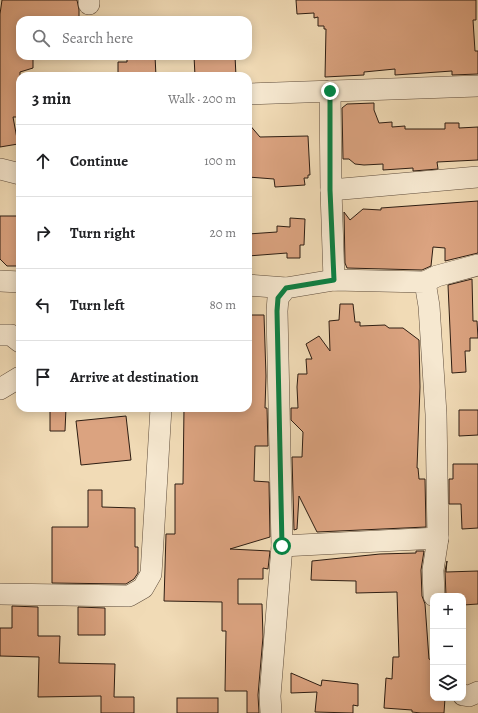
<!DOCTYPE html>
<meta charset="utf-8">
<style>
:root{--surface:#fff;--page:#f2f2f2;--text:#202124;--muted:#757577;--line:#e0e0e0}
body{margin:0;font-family:Alegreya,serif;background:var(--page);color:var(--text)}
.controls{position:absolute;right:12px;bottom:12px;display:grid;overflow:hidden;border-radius:8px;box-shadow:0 2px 10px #0003}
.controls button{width:36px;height:36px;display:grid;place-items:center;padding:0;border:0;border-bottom:1px solid var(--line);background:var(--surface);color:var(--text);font:20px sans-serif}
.stop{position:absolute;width:12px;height:12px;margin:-9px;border:3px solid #0b8043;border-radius:50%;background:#fff}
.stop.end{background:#0b8043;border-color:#fff;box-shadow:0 1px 4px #0008}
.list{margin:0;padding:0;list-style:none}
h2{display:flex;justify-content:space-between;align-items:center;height:52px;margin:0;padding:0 16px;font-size:17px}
h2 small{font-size:13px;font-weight:400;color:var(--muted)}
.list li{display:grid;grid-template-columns:26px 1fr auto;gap:12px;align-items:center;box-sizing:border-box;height:72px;padding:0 16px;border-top:1px solid var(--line)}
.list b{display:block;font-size:15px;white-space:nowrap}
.list em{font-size:13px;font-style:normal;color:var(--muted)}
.icon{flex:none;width:22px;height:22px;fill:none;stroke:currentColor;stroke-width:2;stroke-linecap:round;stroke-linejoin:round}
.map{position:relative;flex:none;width:478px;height:713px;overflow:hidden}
.search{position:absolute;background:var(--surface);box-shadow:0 2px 10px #0003;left:16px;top:16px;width:236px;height:44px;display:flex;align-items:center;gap:10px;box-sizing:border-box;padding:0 14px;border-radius:12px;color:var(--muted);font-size:15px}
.panel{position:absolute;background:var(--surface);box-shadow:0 2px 10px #0003;left:16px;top:72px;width:236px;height:340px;border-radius:12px}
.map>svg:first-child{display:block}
</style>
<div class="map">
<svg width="478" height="713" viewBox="0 0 478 713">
<rect width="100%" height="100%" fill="#f1dbb6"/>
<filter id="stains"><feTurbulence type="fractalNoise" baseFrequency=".005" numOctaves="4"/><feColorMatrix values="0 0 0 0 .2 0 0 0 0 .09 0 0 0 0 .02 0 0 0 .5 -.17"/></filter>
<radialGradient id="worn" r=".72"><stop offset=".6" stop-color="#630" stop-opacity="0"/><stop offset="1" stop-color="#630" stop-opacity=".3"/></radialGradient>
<!-- building -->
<g fill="#dba380" stroke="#2d1d12">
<path d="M2,0h75l2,10v10h-59v36h13v12l-13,4v45h-7l5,27 -18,3v-133z"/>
<path d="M296,0h180v20h-3l2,31h3v23l-26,1v-4l-57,4v-6l-31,3v3l-39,2 1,-48h-2v-3h-6v-9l-4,1v-5l-17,1z"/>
<path d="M127,56h28l1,20h-38v-14h9z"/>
<path d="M194,56h41l1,20h-41z"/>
<path d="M374,103v7l5,13 13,-1v5l13,-1v3h40v-6h14v5l19,-1v33l-41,2 1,7 -25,2v-3l-30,2v-6l-19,1 -9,-1 -6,-5h-6l-1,-51 5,-4z"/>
<path d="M248,123l12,14 48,-1 2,39h-2v3h-4l1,7 -30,2 -1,-8 -26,-2z"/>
<path d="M478,201v52l-33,8v-13l-12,-1 -2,19 -9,4 -75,-2 -2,-5 -1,-51 6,8 13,-11 18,1v-2z"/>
<path d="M0,216h20v50h-13l-7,-7z"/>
<path d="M290,218l15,1 -1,26h-4v13h-13v-5l-39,3v-22l29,-2v-6l13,1z"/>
<path d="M472,279l1,42h4l1,17h-8v13h-5l1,21 -14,1 -4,-88z"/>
<path d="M340,304h13l2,18h5v4l25,-1 4,3h14l16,12 1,47 -3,81h1l1,11h6l1,48 -109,5 -18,-36 -2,33 -3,1 -2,-73h10l1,-25 -12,-12v-12h7l-1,-21 1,-13h9l-1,-15h6l-6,-15 13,-8 11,15 -1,-30 10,-1z"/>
<path d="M248,315h16l2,61 -1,32h2l1,38h-13l-1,35 15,1 1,55 -40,12 40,2 -2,18 -5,-1v11h-25v25h24l1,33 -5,58 1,18h-12v-22h-22l1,-60h-4v-29l-58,-1 2,-67h9v-50h8l1,-76 58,2v-2h6z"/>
<path d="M50,408h16l-1,23h-15z"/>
<path d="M459,410h19v25l-19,1z"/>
<path d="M126,416l5,44 -50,5 -5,-44z"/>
<path d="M453,464h25v64l-16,1 -1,-25h-12v-25h4z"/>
<path d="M88,490h14v17l33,1v39h3v26l-4,6 -8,5 -74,-1v-56h36z"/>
<path d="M416,551h8l-3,19 1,26 3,8 4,55 2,1 1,33 1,5h12l-1,15h-23l-9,-1v-2l-28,-2 2,-30 6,1 1,-22h6l-2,-65 -41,1v-12l-45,-1 1,-19 68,-7 36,-1z"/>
<path d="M447,561l-1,11 32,-1v33l-15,1v-9h-17l-1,-25z"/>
<path d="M12,606l26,1v29h22l-1,27 56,1 -1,33h20v16h-33v-17l-63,1 1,-40 -39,-1v-28h12z"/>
<path d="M78,607l27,1v27h-27z"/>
<path d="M291,673l30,13 1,-6 36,4v22l-5,-1v8l-38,-1 2,-20 -26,1z"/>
<rect x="177" y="698" width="41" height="15"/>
</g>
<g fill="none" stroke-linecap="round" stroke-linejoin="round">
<defs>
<g id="minor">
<path d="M89,0v4"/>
<path d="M330,91l1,99 3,90"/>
<path d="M248,94l230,-8"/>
<path d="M0,169l20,5"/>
<path d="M331,190l147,-13"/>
<path d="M0,281l20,1"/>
<path d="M425,282l12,-6 41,-11"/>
<path d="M248,285l38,3"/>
<path d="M0,335h11l9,7"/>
<path d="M0,389l20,-12"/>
<path d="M282,546l156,-8"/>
<path d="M0,594l129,2 14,-8 8,-14 10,-166"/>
<path d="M463,695l6,1 9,-4"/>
<path d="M271,713l-1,-17 12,-150 -5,-235 1,-13 8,-10 48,-8 91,2 4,24 7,108 2,124 -5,32 1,26"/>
</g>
</defs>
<!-- minor casing -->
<use href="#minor" stroke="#5e4c3b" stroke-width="22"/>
<!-- minor -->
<use href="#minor" stroke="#f6e8d0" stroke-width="21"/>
</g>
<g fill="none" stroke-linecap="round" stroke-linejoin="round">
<!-- route -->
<path stroke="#0b8043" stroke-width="5" d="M282,546l-5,-235 1,-13 8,-10 48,-8 -4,-90v-99"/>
</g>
<rect width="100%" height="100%" filter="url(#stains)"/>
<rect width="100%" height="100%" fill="url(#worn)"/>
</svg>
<div class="controls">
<button>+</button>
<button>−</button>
<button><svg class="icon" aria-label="layers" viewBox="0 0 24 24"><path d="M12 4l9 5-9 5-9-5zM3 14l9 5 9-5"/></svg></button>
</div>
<div class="stop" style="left:282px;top:546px"></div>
<div class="stop end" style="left:330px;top:91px"></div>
<div class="search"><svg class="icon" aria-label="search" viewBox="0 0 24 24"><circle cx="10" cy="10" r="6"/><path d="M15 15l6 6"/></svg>Search here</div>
<section class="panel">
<h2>3 min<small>Walk · 200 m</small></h2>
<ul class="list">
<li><svg class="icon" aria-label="ahead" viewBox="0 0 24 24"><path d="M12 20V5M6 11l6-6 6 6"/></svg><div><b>Continue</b></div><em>100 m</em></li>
<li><svg class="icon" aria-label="right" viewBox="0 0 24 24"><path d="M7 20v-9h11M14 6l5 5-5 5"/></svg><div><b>Turn right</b></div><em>20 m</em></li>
<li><svg class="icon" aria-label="left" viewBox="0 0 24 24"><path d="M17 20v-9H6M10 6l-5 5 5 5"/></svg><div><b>Turn left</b></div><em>80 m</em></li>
<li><svg class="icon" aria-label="arrive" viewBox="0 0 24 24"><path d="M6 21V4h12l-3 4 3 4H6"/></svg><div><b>Arrive at destination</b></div></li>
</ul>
</section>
</div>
